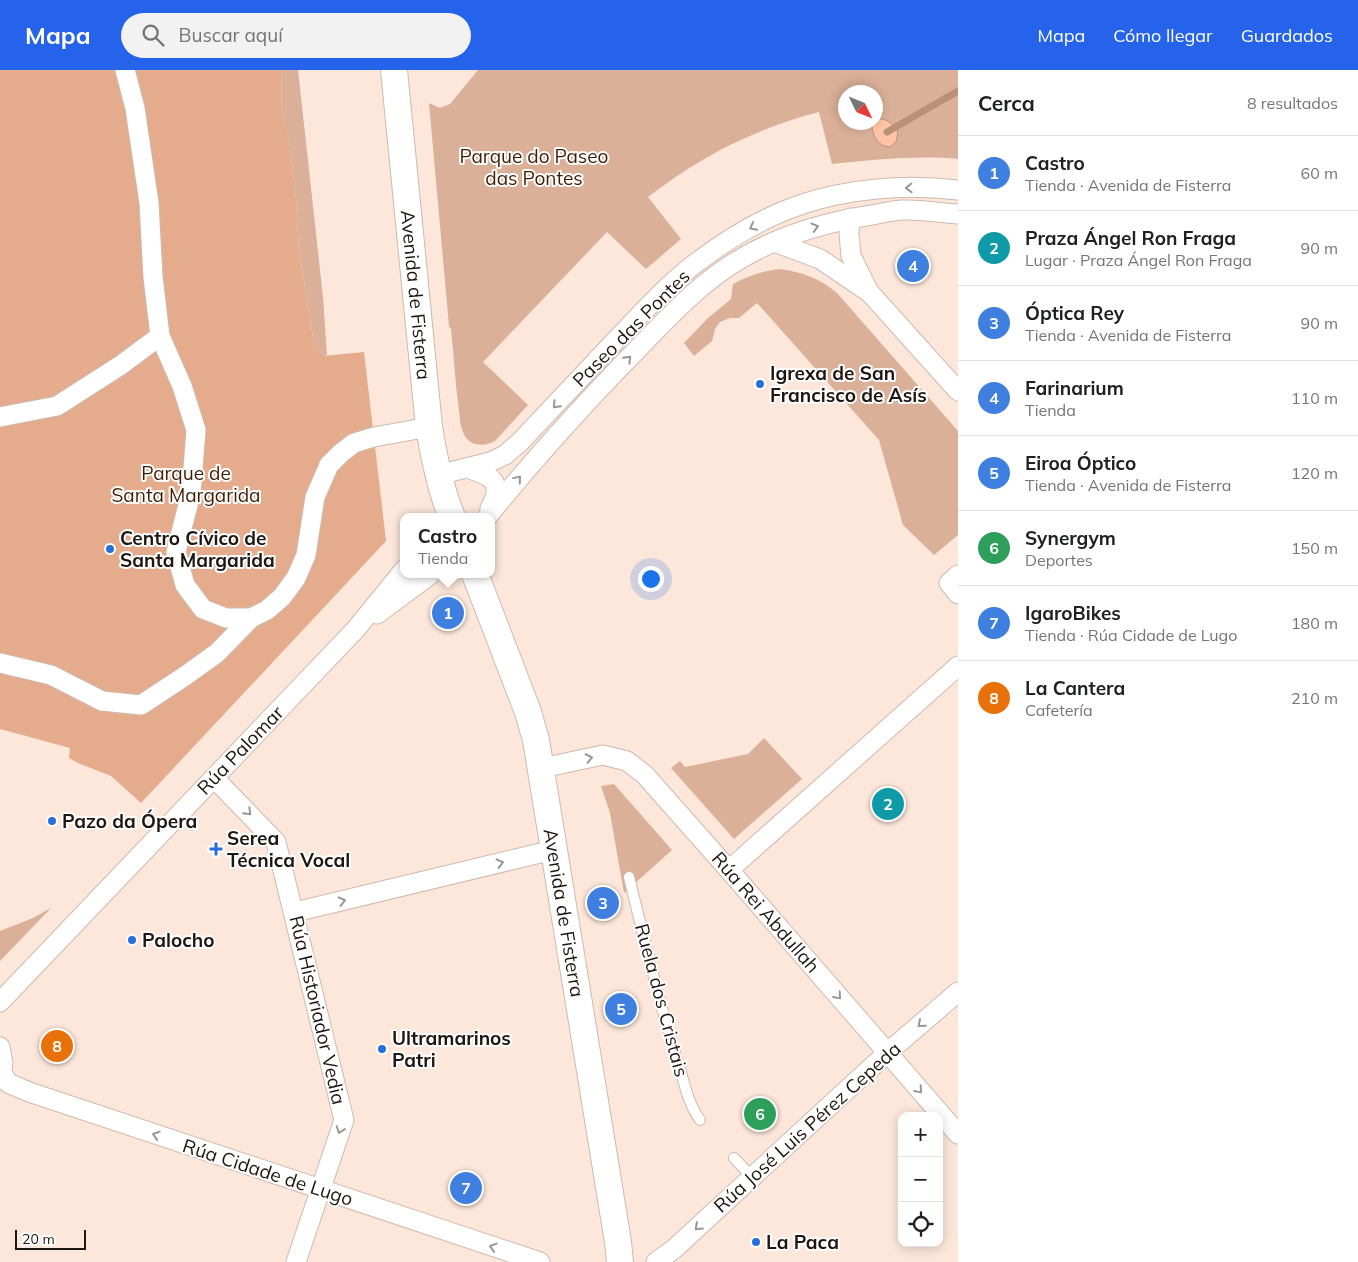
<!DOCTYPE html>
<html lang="es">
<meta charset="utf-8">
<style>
:root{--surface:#fff;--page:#f2f2f2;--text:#202124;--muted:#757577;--line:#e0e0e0;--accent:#2563eb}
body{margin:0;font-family:Mulish,sans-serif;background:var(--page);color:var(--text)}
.controls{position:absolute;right:15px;bottom:15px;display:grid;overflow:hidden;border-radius:10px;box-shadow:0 2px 12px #0003}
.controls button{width:45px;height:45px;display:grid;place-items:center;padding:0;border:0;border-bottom:1px solid var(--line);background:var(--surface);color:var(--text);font:25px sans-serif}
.compass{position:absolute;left:838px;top:15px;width:45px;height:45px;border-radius:50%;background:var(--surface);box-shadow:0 2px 12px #0003;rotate:133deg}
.scale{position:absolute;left:15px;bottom:12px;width:71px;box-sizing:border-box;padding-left:5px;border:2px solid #1e1612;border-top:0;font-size:14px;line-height:18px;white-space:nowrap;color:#1e1612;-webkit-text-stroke:4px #fff;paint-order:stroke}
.you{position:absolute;left:650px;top:508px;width:18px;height:18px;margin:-12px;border:4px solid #fff;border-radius:50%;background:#1a73e8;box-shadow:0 0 0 8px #1a73e833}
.badge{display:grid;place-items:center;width:32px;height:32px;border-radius:50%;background:var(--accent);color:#fff;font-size:16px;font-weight:700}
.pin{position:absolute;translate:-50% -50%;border:2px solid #fff;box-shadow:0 1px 5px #0006}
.popup{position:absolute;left:400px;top:443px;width:95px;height:65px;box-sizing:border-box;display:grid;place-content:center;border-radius:10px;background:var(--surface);filter:drop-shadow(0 1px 4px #0005);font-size:16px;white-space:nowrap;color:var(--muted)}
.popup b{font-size:19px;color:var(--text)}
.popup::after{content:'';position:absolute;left:50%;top:100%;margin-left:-10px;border:10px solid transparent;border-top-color:var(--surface)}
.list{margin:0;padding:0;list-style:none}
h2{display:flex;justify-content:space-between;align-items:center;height:65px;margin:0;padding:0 20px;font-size:21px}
h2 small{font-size:16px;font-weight:400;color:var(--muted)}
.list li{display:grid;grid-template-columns:32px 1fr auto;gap:15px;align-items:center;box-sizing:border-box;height:75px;padding:0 20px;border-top:1px solid var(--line)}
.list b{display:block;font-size:19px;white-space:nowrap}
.list p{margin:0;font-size:16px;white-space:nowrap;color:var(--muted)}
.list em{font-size:16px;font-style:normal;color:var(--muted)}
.icon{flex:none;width:28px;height:28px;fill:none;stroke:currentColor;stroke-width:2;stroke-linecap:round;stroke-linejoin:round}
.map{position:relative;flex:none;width:958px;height:1192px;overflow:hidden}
header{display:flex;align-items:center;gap:30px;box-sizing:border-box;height:70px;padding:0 25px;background:var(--accent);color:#fff}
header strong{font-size:24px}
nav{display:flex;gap:28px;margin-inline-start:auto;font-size:18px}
.search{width:350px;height:45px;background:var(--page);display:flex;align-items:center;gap:12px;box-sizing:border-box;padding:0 18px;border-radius:28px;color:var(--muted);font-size:19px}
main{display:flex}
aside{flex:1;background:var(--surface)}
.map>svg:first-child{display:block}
</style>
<header>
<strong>Mapa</strong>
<div class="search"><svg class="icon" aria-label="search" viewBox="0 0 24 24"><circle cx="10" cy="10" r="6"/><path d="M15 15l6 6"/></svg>Buscar aquí</div>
<nav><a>Mapa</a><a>Cómo llegar</a><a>Guardados</a></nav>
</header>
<main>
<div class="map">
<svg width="958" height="1192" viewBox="0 0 958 1192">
<rect width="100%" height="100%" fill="#fde7db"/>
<!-- green -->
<g fill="#dab098" fill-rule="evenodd">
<path d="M281,0h17l25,227 4,58 -4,1 -9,-13 -15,-92 -3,-52 -7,-59 -7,-26z"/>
<path d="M478,0h480v89c-42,-4 -84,1 -126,5l-13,-52c-65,17 -118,44 -171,85l33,42 -35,30 -39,-37 -124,130 45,43 -33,36c-11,6 -27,6 -32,-9 -3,-6 -3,-15 -4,-22 -4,-27 -5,-54 -8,-81l-2,-3 -20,-223 11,5 10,-4zM846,22h30v30h-30z"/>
<path d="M780,199c22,3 39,9 57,24l121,138v104l-24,20 -31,-30 -24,-85 -122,-137 -18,15h-9l-10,4 -5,7 -3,12 -18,15 -10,-13 24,-25 23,-19 2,-15c16,-8 29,-13 47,-15z"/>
<path d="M764,668l38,41 -68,60 -63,-71 9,-7 5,6 63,-13z"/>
<path d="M614,714l58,66 -48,43 -14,-80 -9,-27z"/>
<path d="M51,838l-51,53v-30l33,-13z"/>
</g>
<!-- forest -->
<path fill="#e4ac8c" d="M0,0h281l1,44 7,25 7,60 3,52 15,92 9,13 41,-4 22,189 -245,262 -30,-27 -33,-13 -9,-5 1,-10 -70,-19z"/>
<!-- water -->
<path fill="#fec4a5" stroke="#bb9079" d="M878,49c10,-1 15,6 20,13l-2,10 -6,5c-11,0 -18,-11 -18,-21z"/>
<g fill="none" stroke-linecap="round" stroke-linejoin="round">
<!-- stream -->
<path stroke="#bb9079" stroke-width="7" d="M887,62l71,-41"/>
<defs>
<g id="lane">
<path d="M629,807c15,62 30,125 49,186 6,18 10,41 22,57"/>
<path d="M734,1088l18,19"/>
</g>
<g id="street">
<path d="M125,0l10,38 14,95 4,74 7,59 22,50 14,44 -5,63 -15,59 9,33 18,24 23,9h25l16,-8 15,-13 14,-19 10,-23 9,-58 14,-32 12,-12 13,-10 20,-6 55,-10"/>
<path d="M850,148l-1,16 2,22 17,34"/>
<path d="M774,172l46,17 50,34 88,98"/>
<path d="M0,347l57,-11 64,-41 39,-29"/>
<path d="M466,398c25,7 39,14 24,40"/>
<path d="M438,405l52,-13 15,-7 15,-13c32,-34 64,-68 96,-102 24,-25 48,-52 76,-74 31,-24 68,-47 105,-60 50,-18 109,-22 161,-16"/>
<path d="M487,447c43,-53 88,-103 135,-152 28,-28 54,-58 84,-82 47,-39 107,-59 166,-68 9,-2 20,-4 30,-5 18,-1 38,3 56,4"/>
<path d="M958,505l-9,8 9,11"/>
<path d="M377,544l54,-40"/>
<path d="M0,593l51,12 51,26 39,4 44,-29 32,-23 34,-35"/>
<path d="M542,698l61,-13 24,6 18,14 84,95 229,264"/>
<path d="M214,708l62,64 68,278 -48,142"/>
<path d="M729,800l229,-204"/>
<path d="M295,842l258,-62"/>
<path d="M0,932l356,-373 48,-59"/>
<path d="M0,977l3,16 -3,16"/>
<path d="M2,1003l6,10 21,9 511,170"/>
<path d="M656,1192l18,-13 213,-196 71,-61"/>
</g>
<g id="secondary">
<path id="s1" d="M394,0l35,357c5,31 11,61 23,90"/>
<path id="s2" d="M475,504l53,138 8,28 82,502 2,20"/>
</g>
</defs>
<!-- lane casing -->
<use href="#lane" stroke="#ceb9ae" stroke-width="12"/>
<!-- street casing -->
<use href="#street" stroke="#ceb9ae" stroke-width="21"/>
<!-- secondary casing -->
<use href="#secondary" stroke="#ceb9ae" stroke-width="28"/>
<!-- lane -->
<use href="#lane" stroke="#fff" stroke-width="10"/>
<!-- street -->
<use href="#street" stroke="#fff" stroke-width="19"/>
<!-- secondary -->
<use href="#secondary" stroke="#fff" stroke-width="26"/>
</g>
<!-- one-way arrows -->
<defs><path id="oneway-chevron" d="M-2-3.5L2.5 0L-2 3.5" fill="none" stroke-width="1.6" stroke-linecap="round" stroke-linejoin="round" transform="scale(1.25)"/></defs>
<g stroke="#9a9694">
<use href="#oneway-chevron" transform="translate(909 118) rotate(178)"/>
<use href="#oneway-chevron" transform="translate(753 157) rotate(152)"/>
<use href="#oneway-chevron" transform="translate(815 157) rotate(-16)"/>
<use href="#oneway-chevron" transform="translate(628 289) rotate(-46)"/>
<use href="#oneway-chevron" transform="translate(556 335) rotate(133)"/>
<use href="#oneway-chevron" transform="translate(518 409) rotate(-50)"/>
<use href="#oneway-chevron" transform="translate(589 688) rotate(-12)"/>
<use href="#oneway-chevron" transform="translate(248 742) rotate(46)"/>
<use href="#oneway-chevron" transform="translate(500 793) rotate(-14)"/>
<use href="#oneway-chevron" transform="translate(342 831) rotate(-14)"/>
<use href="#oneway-chevron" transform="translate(838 926) rotate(49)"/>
<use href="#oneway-chevron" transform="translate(921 954) rotate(139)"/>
<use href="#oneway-chevron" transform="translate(919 1020) rotate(49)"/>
<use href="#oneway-chevron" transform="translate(340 1060) rotate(109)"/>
<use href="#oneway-chevron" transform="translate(156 1065) rotate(-162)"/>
<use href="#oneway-chevron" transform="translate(698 1157) rotate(137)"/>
<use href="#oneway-chevron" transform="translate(493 1177) rotate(-162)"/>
</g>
<!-- markers -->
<g fill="#286fdb" stroke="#fff" stroke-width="2">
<circle cx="760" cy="314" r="5"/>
<circle cx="110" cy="479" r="5"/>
<circle cx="52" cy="751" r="5"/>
<path d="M213.5 771.5h5v5h5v5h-5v5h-5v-5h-5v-5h5z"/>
<circle cx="132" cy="870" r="5"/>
<circle cx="382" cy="979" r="5"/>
<circle cx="756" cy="1172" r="5"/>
</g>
<g text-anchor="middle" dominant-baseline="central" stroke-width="4" stroke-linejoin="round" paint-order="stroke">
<!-- park labels -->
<g font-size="19" fill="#421e07" stroke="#fff">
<text x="534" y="86">Parque do Paseo<tspan x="534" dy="22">das Pontes</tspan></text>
<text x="186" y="403">Parque de<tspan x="186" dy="22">Santa Margarida</tspan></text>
</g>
<!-- street labels -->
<g font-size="19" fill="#1e1612" stroke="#fff">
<text stroke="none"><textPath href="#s1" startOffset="226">Avenida de Fisterra</textPath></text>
<text transform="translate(631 258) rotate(-45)">Paseo das Pontes</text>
<text transform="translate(240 680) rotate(-46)">Rúa Palomar</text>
<text transform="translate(766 842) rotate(49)">Rúa Rei Abdullah</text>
<text stroke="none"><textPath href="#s2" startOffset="352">Avenida de Fisterra</textPath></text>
<text transform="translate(662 930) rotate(75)">Ruela dos Cristais</text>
<text transform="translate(318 940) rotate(77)">Rúa Historiador Vedia</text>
<text transform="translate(807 1057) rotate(-42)">Rúa José Luis Pérez Cepeda</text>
<text transform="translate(268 1102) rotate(18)">Rúa Cidade de Lugo</text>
</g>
<!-- poi labels -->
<g font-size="19" font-weight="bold" fill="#1e1612" stroke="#fff" text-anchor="start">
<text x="770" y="303">Igrexa de San<tspan x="770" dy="22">Francisco de Asís</tspan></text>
<text x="120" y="468">Centro Cívico de<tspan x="120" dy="22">Santa Margarida</tspan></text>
<text x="62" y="751">Pazo da Ópera</text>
<text x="227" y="768">Serea<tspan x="227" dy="22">Técnica Vocal</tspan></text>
<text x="142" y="870">Palocho</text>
<text x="392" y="968">Ultramarinos<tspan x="392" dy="22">Patri</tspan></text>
<text x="766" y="1172">La Paca</text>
</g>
</g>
</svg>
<div class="controls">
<button>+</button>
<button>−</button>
<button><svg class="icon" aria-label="locate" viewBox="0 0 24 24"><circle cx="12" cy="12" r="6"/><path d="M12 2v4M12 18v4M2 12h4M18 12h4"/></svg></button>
</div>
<svg class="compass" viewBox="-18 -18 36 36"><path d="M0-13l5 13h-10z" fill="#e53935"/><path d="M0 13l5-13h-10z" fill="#757577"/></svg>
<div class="scale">20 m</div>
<div class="you"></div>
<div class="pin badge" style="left:448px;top:543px;background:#3f7fe0">1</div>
<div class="popup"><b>Castro</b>Tienda</div>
<div class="pin badge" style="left:888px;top:734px;background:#0f9aa8">2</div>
<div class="pin badge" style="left:603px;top:833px;background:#3f7fe0">3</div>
<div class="pin badge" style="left:913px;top:196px;background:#3f7fe0">4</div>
<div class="pin badge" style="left:621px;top:939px;background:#3f7fe0">5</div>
<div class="pin badge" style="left:760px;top:1044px;background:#2e9e5b">6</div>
<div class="pin badge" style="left:466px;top:1118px;background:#3f7fe0">7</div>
<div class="pin badge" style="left:57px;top:976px;background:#e8710a">8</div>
</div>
<aside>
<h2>Cerca<small>8 resultados</small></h2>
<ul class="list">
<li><span class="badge" style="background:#3f7fe0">1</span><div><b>Castro</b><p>Tienda · Avenida de Fisterra</p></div><em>60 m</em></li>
<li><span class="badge" style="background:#0f9aa8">2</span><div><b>Praza Ángel Ron Fraga</b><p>Lugar · Praza Ángel Ron Fraga</p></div><em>90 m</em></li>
<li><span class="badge" style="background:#3f7fe0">3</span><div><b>Óptica Rey</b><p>Tienda · Avenida de Fisterra</p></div><em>90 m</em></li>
<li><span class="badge" style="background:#3f7fe0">4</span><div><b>Farinarium</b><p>Tienda</p></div><em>110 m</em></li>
<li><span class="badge" style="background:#3f7fe0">5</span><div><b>Eiroa Óptico</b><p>Tienda · Avenida de Fisterra</p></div><em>120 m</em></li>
<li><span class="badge" style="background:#2e9e5b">6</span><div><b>Synergym</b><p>Deportes</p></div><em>150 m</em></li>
<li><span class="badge" style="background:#3f7fe0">7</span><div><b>IgaroBikes</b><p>Tienda · Rúa Cidade de Lugo</p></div><em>180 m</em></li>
<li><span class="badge" style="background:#e8710a">8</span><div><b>La Cantera</b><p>Cafetería</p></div><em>210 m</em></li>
</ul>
</aside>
</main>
